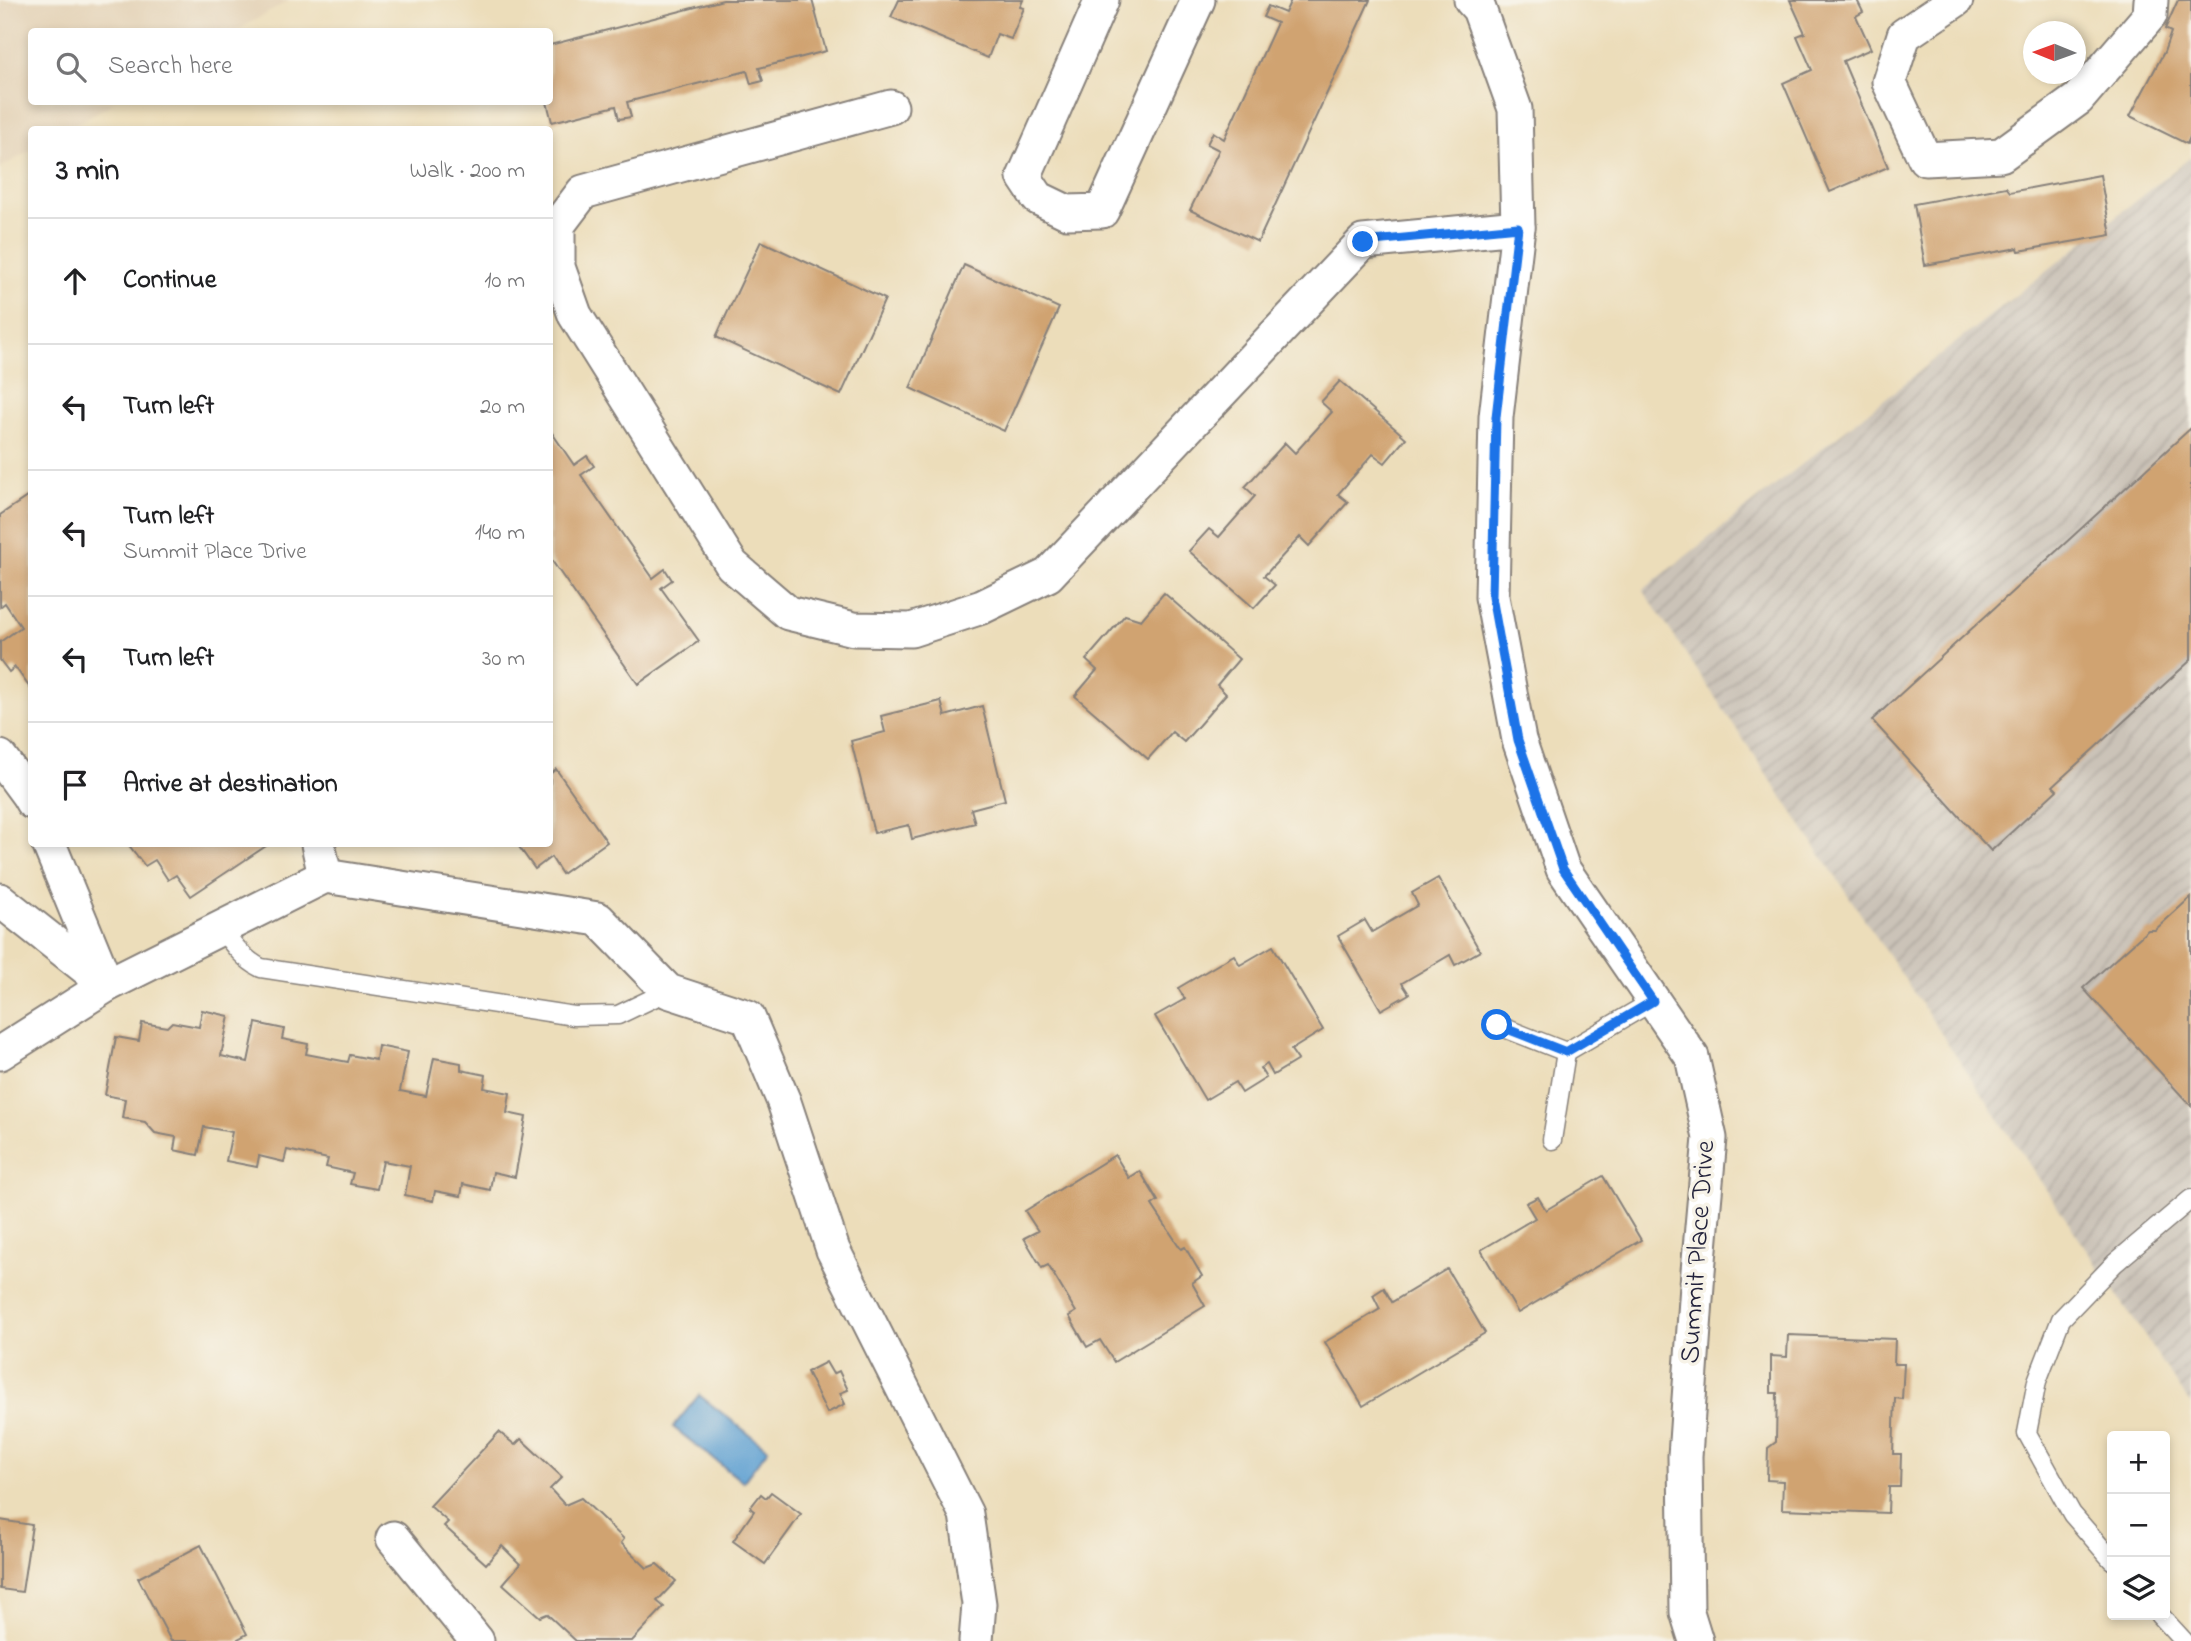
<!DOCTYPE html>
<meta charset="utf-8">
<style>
:root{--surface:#fff;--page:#f2f2f2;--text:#202124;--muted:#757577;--line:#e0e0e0}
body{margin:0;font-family:"Indie Flower",sans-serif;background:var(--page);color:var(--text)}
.controls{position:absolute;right:21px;bottom:21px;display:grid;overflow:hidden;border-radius:7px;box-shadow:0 4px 10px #0003}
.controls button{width:63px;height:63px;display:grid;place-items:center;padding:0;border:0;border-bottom:2px solid var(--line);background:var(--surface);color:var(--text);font:35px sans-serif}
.compass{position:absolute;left:2023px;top:21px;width:63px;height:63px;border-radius:50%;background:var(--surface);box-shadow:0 4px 10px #0003;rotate:271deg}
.stop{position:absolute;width:21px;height:21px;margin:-16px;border:5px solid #1a73e8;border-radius:50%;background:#fff}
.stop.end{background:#1a73e8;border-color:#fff;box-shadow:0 2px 7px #0008}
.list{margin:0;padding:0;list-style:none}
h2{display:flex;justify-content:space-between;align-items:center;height:91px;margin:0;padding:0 28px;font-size:30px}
h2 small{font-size:23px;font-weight:400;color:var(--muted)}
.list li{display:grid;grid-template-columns:46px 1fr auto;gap:21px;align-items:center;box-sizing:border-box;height:126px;padding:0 28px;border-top:2px solid var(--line)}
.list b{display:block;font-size:26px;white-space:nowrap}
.list p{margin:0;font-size:23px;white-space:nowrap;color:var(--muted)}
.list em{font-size:23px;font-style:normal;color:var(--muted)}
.icon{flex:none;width:38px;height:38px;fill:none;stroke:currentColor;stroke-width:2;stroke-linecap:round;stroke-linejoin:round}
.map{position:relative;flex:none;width:2191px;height:1641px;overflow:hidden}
.search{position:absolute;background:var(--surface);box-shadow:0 4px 10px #0003;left:28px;top:28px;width:525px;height:77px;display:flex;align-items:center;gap:18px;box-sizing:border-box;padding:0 24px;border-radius:7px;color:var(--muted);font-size:26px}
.panel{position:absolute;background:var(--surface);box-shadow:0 4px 10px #0003;left:28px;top:126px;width:525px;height:721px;border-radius:7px}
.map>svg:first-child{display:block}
</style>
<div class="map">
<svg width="2191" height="1641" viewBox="0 0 2191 1641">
<defs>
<pattern id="industrial-furrows" width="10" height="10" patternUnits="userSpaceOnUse" patternTransform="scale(1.75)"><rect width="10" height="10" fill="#cbc3b8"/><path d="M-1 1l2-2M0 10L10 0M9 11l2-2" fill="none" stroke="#aea79f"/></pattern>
</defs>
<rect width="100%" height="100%" fill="#f7f3e8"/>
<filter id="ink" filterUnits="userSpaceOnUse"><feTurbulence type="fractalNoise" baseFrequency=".0143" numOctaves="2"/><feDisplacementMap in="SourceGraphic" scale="14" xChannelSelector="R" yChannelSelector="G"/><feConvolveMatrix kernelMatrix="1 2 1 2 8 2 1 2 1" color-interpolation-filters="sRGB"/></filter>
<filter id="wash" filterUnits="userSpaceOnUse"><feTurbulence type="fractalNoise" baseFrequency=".00686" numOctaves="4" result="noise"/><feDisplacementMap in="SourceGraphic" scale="28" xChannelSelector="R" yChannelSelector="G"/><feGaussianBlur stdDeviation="1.57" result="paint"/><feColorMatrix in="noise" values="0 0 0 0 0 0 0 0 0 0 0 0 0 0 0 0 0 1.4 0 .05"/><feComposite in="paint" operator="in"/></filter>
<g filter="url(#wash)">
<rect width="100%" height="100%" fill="#ecddba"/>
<!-- built -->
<path fill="#e3d1b5" d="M0,0h290l-54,31 -204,1v70h83l-48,27 -35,1 -1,20 -31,18z"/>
<!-- industrial -->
<path fill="url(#industrial-furrows)" d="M2191,157v1248l-548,-815z"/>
<!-- water -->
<path fill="#5ea0d2" stroke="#406186" stroke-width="2" d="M699,1395l69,54 -25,33 -70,-55z"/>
<g id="blocks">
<!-- building -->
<g fill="#d0a371">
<path d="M723,0h89l14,51 -67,17 4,13 -12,3 -4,-13 -120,31 4,15 -12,2 -3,-13 -64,16 -5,-20h3v-57z"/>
<path d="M899,0h124l-3,7 4,1 -13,31 -14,-5 -9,24 -97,-41z"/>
<path d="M1291,0h79l-112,242 -68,-32 29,-60 -12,-6 6,-12 11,7 53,-116 -14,-6 5,-11 17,7z"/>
<path d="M1790,0h67l6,12 -7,4 15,33 -28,12 45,106 -58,25 -47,-109 29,-13 -15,-34 8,-3z"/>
<path d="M2178,0h13v135l-4,9 -57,-28 34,-64 7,-20 -6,-3z"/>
<path d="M2100,175l11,60 -92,16 -1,-3 -93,17 -11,-61 92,-17 4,5z"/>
<path d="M761,241l124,58 -44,96 -125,-58z"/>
<path d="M964,265l95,43 -55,123 -94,-43z"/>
<path d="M1340,381l66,57 -21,25 -12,-9 -35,40 10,8 -39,44 -9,-9 -36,39 11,9 -21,23 -65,-57 20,-22 10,8 36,-41 -10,-9 40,-44 10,10 37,-41 -11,-10z"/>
<path d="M2191,428v232l-138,126 4,4 -66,61 -119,-131z"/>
<path d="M550,430l24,35 13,-9 7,10 -13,9 72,103 12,-9 7,11 -11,8 38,53 -61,43 -88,-126z"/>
<path d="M30,495l2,3v189l-2,1 -15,-21 -6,5 -9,-12v-18l21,-15 -16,-24 -5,4v-92z"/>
<path d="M1164,593l75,66 -22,26 9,9 -42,48 -12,-10 -24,27 -73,-63 22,-26 -11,-10 39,-45 16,5z"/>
<path d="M941,701l4,15 37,-10 23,94 -34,9 4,14 -63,16 -3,-14 -35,8 -23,-92 34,-9 -4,-16z"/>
<path d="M556,769l51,73 -45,32 -11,-17 -16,12 -18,-25h33v-70z"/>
<path d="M128,844h141l-78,52 -15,-21 -8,5 -13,-20 -10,6z"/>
<path d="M1438,878l42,73 -25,14 -5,-10 -48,28 7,11 -28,16 -43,-74 27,-16 7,12 46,-27 -6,-12z"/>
<path d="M2191,897v209l-108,-118 65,-58h7z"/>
<path d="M1273,946l50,84 -32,20 7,10 -25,15 -6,-11 -7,4 6,10 -24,15 -7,-11 -30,18 -50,-84 30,-17 -7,-11 56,-33 6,10z"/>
<path d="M202,1010l27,6 -8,40 27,6 8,-39 28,6 -2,10 26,5 -2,10 42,8 2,-7 26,5 2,-14 30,6 -8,39 26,5 8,-38 27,5v7l25,5 -2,13 26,5 -3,20 19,4 -11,60 -22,-5 -3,18 -27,-6 -2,12 -26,-5 -2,10 -28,-6 5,-29 -27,-5 -6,28 -27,-5 3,-11 -27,-6 2,-8 -41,-9 -3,12 -25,-6 -2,11 -31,-6 6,-29 -28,-5 -6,28 -24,-5 2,-13 -21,-4 -10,-11 -23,-4 3,-19 -20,-4 11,-58 23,4 3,-18 25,4 5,-5 27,5z"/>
<path d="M1115,1155l14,23 11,-7 18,30 -6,4 29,44 4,-2 17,29 -10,7 13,23 -91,56 -14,-22 -13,7 -18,-31 7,-4 -28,-47 -6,3 -18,-30 14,-7 -13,-20z"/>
<path d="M1603,1176l38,64 -123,73 -37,-63 54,-32 -9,-15 12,-6 8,13z"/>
<path d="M1447,1269l38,64 -122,73 -38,-64 55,-33 -7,-14 11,-7 8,14z"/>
<path d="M1788,1335l107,4 -1,25h10l-2,35 -7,-1 -2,56h8l-1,33h-11l-1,26 -106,-4 1,-28 -16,-1 1,-32 8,-6 1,-49h-6v-37l16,1z"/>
<path d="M826,1362l7,12 6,-3 9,19 -8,3 5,11 -18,9 -20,-41z"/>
<path d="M499,1432l16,13 6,-6 41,38 -12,12 15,16 16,-7 43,41 -3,4 26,25 10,-4 19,17 -19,20 7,6 -32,34h-56l-29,-27 -7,3 -37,-33 17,-20 -18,-18 -16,18 -42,-38 4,-4 -18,-16z"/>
<path d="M771,1492l30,22 -36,50 -32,-23 21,-30 -4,-3 11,-14 5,4z"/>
<path d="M0,1520l32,5 -10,67 -22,-3z"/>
<path d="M201,1545l46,89 -9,5 1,2h-68l-33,-63z"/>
</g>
</g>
</g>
<g filter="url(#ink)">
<use href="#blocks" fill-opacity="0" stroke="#87807a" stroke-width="2"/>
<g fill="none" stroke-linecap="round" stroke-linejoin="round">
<defs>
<g id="lane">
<path d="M220,927c12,16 23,32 41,41l313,48 44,-1 50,-24"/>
<path d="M1497,1025l69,27 87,-51"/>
<path d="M1552,1140l14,-88"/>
<path d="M2112,1560l-40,-46 -45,-81 10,-52 24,-62 54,-56 76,-64"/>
<path d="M2160,1615l24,26"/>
</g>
<g id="street">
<path d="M1102,0l-78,177 14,21 29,14 35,-1 96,-211"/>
<path d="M1471,0l8,9 36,100 3,118 -22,190 -4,180 27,143 44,129 129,188 18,81 -12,133 -13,185 2,156 9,29"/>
<path d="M1956,0l-52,35 -15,47 36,77 76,-4 77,-56 72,-84 1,-15"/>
<path d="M891,107l-308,85 -25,33v42l17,48 157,250 56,48 66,16 57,1 71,-23 66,-32 315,-333 155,-15"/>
<path d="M0,757l28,38 4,7"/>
<path d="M49,844l58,141"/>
<path d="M318,844l7,32"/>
<path d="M0,900l105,83"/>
<path d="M0,1053l107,-68 218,-109 273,43 70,72 80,26 36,85 49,148 133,264 13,90 -3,37"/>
<path d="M393,1538l84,103"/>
</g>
</defs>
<!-- lane casing -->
<use href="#lane" stroke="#87807a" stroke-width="21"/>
<!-- street casing -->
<use href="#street" stroke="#87807a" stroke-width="37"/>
<!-- lane -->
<use href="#lane" stroke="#fff" stroke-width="18"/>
<!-- street -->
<use href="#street" stroke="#fff" stroke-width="33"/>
</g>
</g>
<g fill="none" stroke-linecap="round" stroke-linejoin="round" filter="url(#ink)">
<!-- route -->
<path stroke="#1a73e8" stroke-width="9" d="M1363,242l155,-15 -22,190 -4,180 26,143 45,129 90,132 -87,51 -69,-27"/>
</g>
<g text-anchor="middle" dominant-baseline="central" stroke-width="7" stroke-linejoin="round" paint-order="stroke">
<!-- street labels -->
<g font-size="28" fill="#22223b" stroke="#f7f3e8">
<text transform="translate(1699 1252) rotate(-86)">Summit Place Drive</text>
</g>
</g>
</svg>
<div class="controls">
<button>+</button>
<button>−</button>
<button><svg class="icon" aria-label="layers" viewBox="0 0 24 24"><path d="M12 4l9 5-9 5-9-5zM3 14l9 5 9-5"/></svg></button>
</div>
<svg class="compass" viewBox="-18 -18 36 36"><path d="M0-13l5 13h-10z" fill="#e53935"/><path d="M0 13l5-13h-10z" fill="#757577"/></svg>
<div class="stop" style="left:1497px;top:1025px"></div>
<div class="stop end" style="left:1363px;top:242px"></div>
<div class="search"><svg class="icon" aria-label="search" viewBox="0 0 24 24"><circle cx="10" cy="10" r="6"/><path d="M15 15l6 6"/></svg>Search here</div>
<section class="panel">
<h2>3 min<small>Walk · 200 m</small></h2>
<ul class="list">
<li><svg class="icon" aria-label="ahead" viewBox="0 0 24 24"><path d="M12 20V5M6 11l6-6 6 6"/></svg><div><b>Continue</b></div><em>10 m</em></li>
<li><svg class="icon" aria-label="left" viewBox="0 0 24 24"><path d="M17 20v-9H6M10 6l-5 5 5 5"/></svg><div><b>Turn left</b></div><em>20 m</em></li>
<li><svg class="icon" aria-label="left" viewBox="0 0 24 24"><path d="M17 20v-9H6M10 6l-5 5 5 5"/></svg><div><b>Turn left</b><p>Summit Place Drive</p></div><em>140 m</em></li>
<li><svg class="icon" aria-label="left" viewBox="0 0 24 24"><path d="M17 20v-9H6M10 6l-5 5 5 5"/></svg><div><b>Turn left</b></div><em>30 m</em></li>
<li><svg class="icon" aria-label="arrive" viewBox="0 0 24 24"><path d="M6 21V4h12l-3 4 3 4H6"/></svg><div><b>Arrive at destination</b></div></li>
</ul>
</section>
</div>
